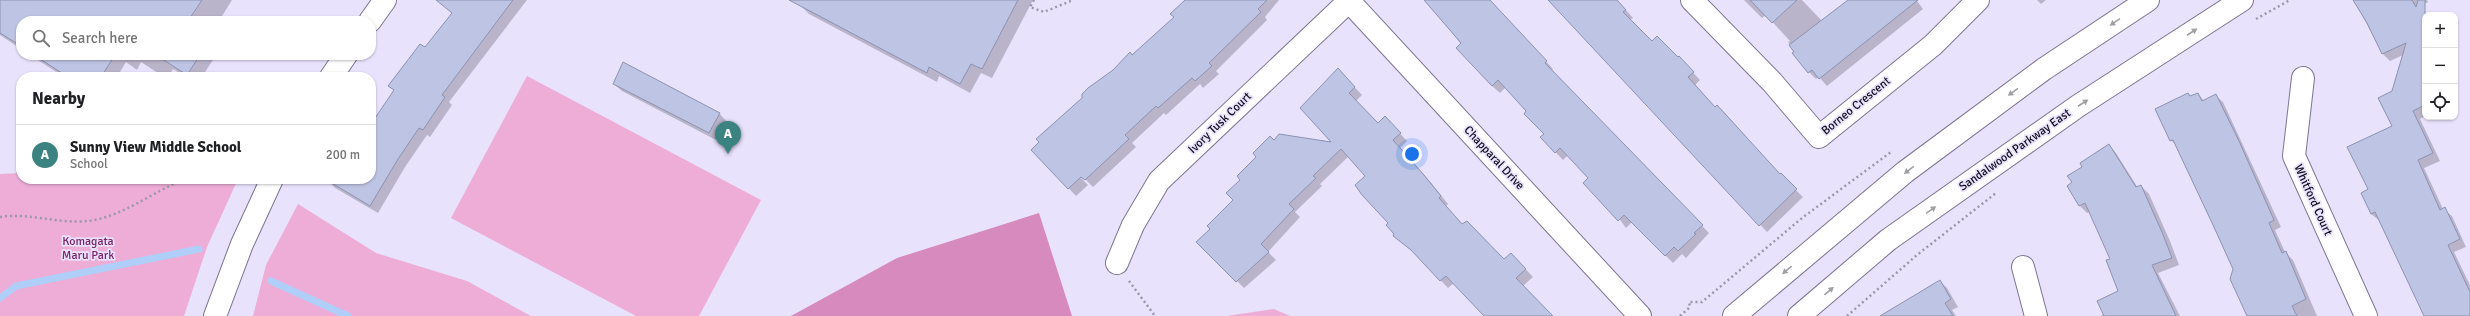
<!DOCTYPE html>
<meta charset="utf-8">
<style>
:root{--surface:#fff;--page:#f2f2f2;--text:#202124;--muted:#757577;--line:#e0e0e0;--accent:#3b8380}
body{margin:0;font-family:Signika,sans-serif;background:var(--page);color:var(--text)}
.controls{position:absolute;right:12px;top:12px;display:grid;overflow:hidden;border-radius:8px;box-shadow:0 1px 3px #0004}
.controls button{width:36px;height:36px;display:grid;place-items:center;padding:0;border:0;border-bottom:1px solid var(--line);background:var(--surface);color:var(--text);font:20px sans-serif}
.you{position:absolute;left:1412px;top:154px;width:14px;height:14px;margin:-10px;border:3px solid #fff;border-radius:50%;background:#1a73e8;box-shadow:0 0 0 6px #1a73e833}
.badge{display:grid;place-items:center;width:26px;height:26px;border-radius:50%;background:var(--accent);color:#fff;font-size:13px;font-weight:700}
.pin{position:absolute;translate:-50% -33px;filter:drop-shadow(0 1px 2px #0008)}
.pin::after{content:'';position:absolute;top:21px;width:14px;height:12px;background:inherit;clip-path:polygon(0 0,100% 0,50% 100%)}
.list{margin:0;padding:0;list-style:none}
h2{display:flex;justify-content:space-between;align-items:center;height:52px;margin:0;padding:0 16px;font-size:17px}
h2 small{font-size:13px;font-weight:400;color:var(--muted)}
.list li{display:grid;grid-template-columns:26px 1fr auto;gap:12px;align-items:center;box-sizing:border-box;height:60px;padding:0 16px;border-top:1px solid var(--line)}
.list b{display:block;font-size:15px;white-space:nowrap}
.list p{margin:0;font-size:13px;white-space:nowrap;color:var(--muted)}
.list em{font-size:13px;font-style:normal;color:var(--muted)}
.icon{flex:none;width:22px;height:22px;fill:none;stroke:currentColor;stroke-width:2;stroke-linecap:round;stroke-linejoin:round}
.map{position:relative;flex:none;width:2470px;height:316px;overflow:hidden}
.search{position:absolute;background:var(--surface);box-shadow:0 1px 3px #0004;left:16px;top:16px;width:360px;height:44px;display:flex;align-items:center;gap:10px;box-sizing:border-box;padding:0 14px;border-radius:16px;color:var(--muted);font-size:15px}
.panel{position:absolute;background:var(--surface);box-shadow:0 1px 3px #0004;left:16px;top:72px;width:360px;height:112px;border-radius:16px}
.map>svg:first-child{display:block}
</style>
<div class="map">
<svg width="2470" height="316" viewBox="0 0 2470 316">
<rect width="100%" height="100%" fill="#e9e2fd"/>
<!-- green -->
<g fill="#edadd7">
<path d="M527,76l234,124 -62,116h-63l-185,-98z"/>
<path d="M21,173v6h217l-31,68 -23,69h-184v-142z"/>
<path d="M298,204l78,49 91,28 64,35h-278l13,-51z"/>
<path d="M1274,309l16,7h-63z"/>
</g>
<!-- forest -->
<path fill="#d68abd" d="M1039,213l33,103h-281l106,-58z"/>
<!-- shadow -->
<g fill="#0003">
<path d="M0,0h232l-13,21h-198v28l-21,-14z"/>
<path d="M451,0h76l-78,102 3,3 -22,32 -3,-2 -22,32 -27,46 -43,-25 -7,-7 43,-2v-54l24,-34 -5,-5 11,-17 19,-24 5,4 27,-36 -6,-6z"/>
<path d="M801,0h232l-41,78 -11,-5 -11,20 -31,-17 -2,6 -128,-68 -10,-10z"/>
<path d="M1186,0h93l-14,17 2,3 -51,51 3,3 -16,14 -3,-4 -34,31 -2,-2 -32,30 4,4 -43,40 -11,-11 -2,1 8,8 -12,11 -44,-46 143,-133z"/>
<path d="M1428,0h61l64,69 -2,2 158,162 -23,25 -4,-4 -9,9 -41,-41 -6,6 -36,-50 -22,-23 -5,5 -22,-23 4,-3 -39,-47 -6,6 -8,-7z"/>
<path d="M1549,0h68l16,18 -3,2 22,23 34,22 14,15 -5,5 21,23 1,-2 8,7 55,62 23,22 -36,35z"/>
<path d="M1744,0h58l20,21 28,-21h69l-2,1 6,8 -96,77 -8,-9 -3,2 -7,-7 -21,-30 2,-1 -24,-26 -4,3z"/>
<path d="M2037,0h9l-5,4z"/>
<path d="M2364,0h63l1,2 -9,5 6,13v96l-5,3 20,42 -16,7 19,41 9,7 14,31 -12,5 16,33v31h-43l-47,-95 -9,-7 -2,-24 24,-64v-34l10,-37 -13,6 -7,-7 -27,-50z"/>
<path d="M30,55h186l-14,22h-16l-13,-8 -5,8h-4l-23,-15 -4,8 -11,-8 -9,15h-53z"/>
<path d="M1345,77l17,18 -6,6 22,23 14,1 15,16 -7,7 32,36 16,20 -2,2 17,19 41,35 14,1 15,16 -10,9 29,30h-67l-31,-33 -6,5 -31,-33 -23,-19 -28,-60 -17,-20 -29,28 2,2 -27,26 5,5 -32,35 8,8 -32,28 -46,-46 37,-42 39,-59 60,3z"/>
<path d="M614,84l105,29 7,8 -10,19 -94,-49z"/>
<path d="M2188,94l4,3 6,-3 6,7 11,-6 8,7 58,125 -6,3 10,22 8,8 24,56h-69l-14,-47 -57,-123 -6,-6z"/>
<path d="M2109,145l7,8 22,35 3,-2 8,8 21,47 9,24 -21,8 22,43h-80l4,-2 15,-22 -8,-33 -21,-47 -3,1 -7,-7 -12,-20 5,-3 10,-16z"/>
<path d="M1940,281l7,7 11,19 -6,3 4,6h-51z"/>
</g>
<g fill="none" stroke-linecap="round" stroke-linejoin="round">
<!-- stream -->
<g stroke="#afcff9" stroke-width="7">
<path d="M271,281l77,35"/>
<path d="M0,298l16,-12 183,-37"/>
</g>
</g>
<!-- building -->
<g fill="#bec4e4" stroke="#8c92b1">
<path d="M0,0h202l-14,21h-167v25l-21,-13z"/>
<path d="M436,0h77l-71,95 3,2 -22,33 -4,-2 -21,31 -28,47 -45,-27h46v-55l23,-34 -6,-4 32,-42 5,3 27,-34z"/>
<path d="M789,0h229l-36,69 -11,-5 -11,20 -31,-17 -2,6z"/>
<path d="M1185,0h82l-9,9 3,3 -52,51 3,3 -17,15 -3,-3 -34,30 -2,-2 -31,29 4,4 -44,41 -4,-3 -13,12 -37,-39 8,-8 -3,-3 46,-41v-4l6,-6 25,-18 17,-18 2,3 42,-38 -4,-3z"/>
<path d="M1424,0h66l57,61 -2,2 158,162 -9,8 2,1 -18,17 -4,-4 -9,9 -41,-41 -6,6 -35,-38 5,-5 -28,-30 -5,5 -15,-16 4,-3 -20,-20 2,-3 -28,-31 -6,6 -36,-38 5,-5z"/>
<path d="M1548,0h69l9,10 -3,2 29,29 5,-5 21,21 1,-1 15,16 -6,5 27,30 2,-2 63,69 1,-1 16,16 -38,37z"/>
<path d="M1750,0h47l-25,23z"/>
<path d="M1848,0h70l-99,79 -7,-9 -4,3 -16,-20 2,-1 -5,-7z"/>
<path d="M2353,0h59l4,7 2,-7h7v105l-12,6 20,42 -15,7 22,50 5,-3 15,32 -12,6 22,47v24h-46l-49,-104 -4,2 -10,-21 7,-4 -21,-42 45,-21 -14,-28 14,-7 14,-48 -24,11 -15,-31z"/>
<path d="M34,55h81l-14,22h-33z"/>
<path d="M156,55h44l-13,20z"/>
<path d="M623,62l97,51 -11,20 -96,-49z"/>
<path d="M1338,68l17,19 -6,6 29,30 7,-7 16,17 -8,7 31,35 17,21 -2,2 23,26 5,-3 37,38 7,-6 15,16 -10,9 37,38h-69l-38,-40 -6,5 -29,-31 -18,-14 1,-2 -8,-9 2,-2 -26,-28 -7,-10 10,-9 -24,-27 -28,27 3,2 -27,26 5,5 -33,35 8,8 -33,30 -40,-40 14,-13 -3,-3 26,-26 -7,-7 14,-13 -3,-4 19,-19 -3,-4 17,-17 4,4 5,-6 52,8 -31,-34z"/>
<path d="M2188,93l2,3 8,-3 4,8 14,-7 23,47 35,79 -5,3 13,30 4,-2 20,48 -14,7 5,10h-50l-17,-37 3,-10 -20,-44 -40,-85 -3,1 -15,-32z"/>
<path d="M2109,144l27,43 5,-2 21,47 10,26 -20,7 24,51h-72l-7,-15 21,-10 -12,-31 4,-1 -25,-56 -6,3 -12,-20 5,-4 -5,-6 15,-9 -2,-4z"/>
<path d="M1940,280l11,19 -6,4 8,13h-73z"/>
</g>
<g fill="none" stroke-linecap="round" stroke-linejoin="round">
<defs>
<g id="minor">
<path d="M1348,0l292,316"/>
<path d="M1692,0l80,82 47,55 114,-92 45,-45"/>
<path d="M370,21l15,-21"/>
<path d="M331,77l15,-22"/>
<path d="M2303,78l-9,78 72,160"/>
<path d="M1117,263l16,-38 26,-44 191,-181"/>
<path d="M2023,267l13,49"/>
<path d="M215,316l27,-72 30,-65"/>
</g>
<g id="major">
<path d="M1734,316l171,-144 139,-103 104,-69"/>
<path d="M1799,316l89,-76 190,-134 164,-106"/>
</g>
</defs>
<!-- minor casing -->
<use href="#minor" stroke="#7d7592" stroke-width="24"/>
<!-- major casing -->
<use href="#major" stroke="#7d7592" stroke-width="24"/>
<!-- path -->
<g stroke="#9c96ac" stroke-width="2.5" stroke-dasharray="2 3" stroke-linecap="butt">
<path d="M1034,0l-4,7 14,5 29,-12"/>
<path d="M2256,19l34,-19"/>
<path d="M237,179l6,2"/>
<path d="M0,217c31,-5 62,9 94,3 33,-6 61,-30 92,-41"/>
<path d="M1129,281l26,35"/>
<path d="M1680,316l10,-9 -1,-5h13l100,-84 89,-66"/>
<path d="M1847,316l70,-61 79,-62"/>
</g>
<!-- minor -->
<use href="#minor" stroke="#fff" stroke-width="22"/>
<!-- major -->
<use href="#major" stroke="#fff" stroke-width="22"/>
</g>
<!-- one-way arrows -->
<defs><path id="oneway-solid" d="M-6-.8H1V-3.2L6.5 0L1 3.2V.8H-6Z"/></defs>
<g fill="#a09fa3">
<use href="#oneway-solid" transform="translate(2115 22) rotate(146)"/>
<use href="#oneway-solid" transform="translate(2192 32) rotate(-33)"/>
<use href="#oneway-solid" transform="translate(2013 92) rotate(144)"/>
<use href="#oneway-solid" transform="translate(2083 103) rotate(-33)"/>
<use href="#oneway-solid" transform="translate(1909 170) rotate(143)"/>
<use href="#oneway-solid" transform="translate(1931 210) rotate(-35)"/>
<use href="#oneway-solid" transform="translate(1787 270) rotate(140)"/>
<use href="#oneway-solid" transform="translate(1829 291) rotate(-41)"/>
</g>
<g text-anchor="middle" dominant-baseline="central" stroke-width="3.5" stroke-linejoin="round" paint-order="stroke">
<!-- street labels -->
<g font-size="12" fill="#110e19" stroke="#e9e2fd">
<text transform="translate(1856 106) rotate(-39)">Borneo Crescent</text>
<text transform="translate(1220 123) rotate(-44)">Ivory Tusk Court</text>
<text transform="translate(2015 150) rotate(-35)">Sandalwood Parkway East</text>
<text transform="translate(1494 158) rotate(47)">Chapparal Drive</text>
<text transform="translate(2313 200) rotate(66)">Whitford Court</text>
</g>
<!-- park labels -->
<g font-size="12" fill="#7b2264" stroke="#e9e2fd">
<text x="88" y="241">Komagata<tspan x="88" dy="14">Maru Park</tspan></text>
</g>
</g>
</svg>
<div class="controls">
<button>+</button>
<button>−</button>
<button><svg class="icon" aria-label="locate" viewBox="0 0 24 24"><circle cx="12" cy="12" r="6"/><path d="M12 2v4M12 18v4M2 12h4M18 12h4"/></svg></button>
</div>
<div class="you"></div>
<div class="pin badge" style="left:728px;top:154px">A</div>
<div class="search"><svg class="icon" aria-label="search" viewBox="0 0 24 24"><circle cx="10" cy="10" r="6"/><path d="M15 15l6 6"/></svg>Search here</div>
<section class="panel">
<h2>Nearby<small></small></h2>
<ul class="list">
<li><span class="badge">A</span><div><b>Sunny View Middle School</b><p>School</p></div><em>200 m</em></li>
</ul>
</section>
</div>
